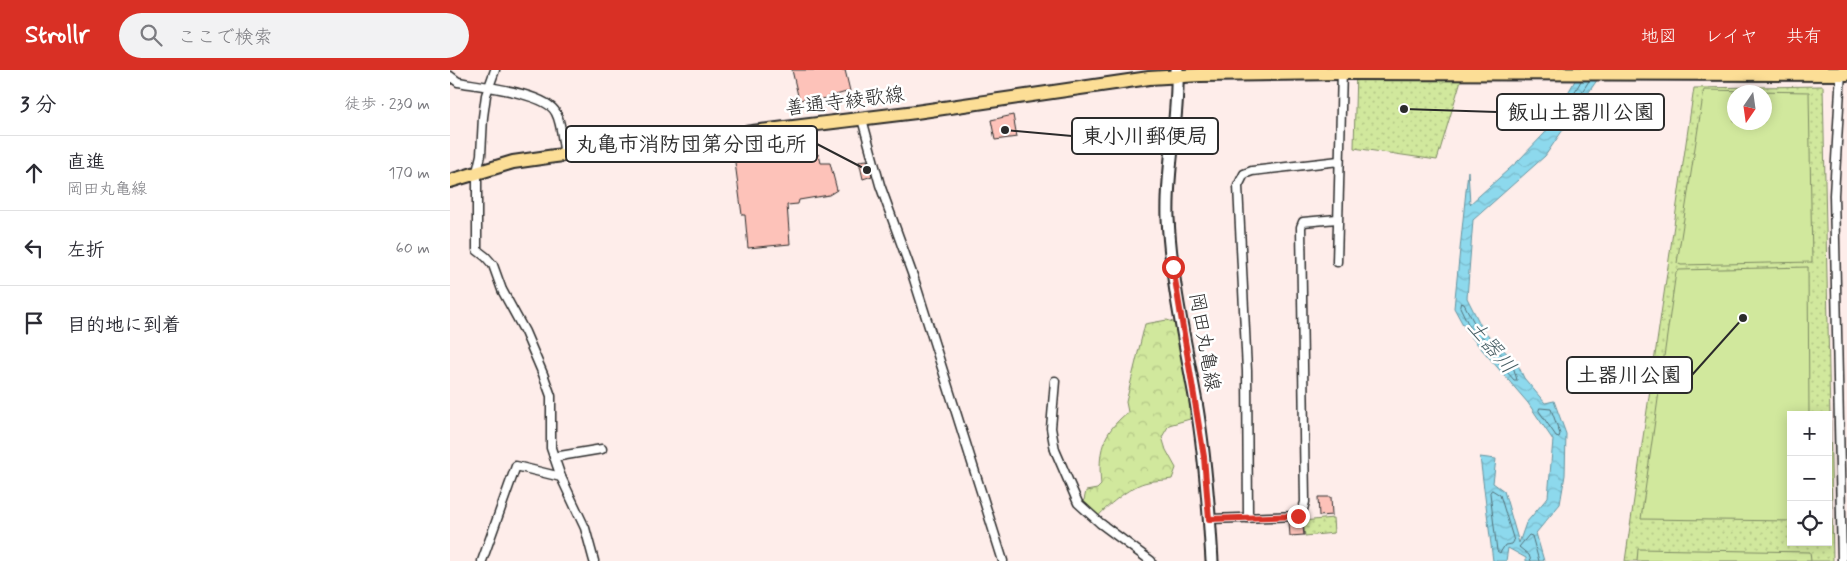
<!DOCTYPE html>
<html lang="ja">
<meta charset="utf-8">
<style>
:root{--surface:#fff;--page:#f2f2f3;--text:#2b2b33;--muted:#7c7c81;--line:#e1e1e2;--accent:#d93025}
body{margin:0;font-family:Mynerve,"Klee One",sans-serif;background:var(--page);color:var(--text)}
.controls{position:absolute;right:15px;bottom:15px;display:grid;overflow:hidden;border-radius:0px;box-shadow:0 2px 12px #0003}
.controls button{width:45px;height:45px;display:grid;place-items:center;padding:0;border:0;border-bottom:1px solid var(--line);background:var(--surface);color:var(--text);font:25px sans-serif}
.compass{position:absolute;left:1277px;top:15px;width:45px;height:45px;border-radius:50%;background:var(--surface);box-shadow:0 2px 12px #0003;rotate:193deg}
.stop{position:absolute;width:15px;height:15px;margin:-11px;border:4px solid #d93025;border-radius:50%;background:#fff}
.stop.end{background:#d93025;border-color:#fff;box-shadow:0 1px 5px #0008}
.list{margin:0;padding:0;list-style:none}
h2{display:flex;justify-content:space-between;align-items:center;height:65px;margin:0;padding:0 20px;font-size:21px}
h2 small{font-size:16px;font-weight:400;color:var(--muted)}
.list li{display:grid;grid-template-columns:32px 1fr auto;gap:15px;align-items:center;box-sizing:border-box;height:75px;padding:0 20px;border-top:1px solid var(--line)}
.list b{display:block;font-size:19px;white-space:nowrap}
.list p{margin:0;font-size:16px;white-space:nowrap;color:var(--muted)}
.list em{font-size:16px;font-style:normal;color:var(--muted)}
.icon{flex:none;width:28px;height:28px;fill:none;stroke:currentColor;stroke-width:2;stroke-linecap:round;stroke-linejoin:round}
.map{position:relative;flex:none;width:1397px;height:491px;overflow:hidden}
header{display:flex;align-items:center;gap:30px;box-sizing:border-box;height:70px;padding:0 25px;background:var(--accent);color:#fff}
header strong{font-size:24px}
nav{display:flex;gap:28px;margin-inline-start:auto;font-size:18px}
.search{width:350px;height:45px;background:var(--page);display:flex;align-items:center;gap:12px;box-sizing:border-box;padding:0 18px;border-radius:28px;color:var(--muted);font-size:19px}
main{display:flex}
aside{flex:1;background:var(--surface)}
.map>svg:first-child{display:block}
</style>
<header>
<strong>Strollr</strong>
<div class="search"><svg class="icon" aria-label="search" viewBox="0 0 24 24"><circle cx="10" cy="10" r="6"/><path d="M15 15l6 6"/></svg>ここで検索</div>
<nav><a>地図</a><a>レイヤ</a><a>共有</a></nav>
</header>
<main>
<aside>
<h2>3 分<small>徒歩 · 230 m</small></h2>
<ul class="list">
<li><svg class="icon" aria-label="ahead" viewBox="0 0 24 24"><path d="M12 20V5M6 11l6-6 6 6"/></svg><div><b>直進</b><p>岡田丸亀線</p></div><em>170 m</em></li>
<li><svg class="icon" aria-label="left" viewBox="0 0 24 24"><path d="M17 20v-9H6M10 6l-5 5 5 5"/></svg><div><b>左折</b></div><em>60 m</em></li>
<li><svg class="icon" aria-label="arrive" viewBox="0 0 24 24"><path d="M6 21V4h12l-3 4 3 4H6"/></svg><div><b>目的地に到着</b></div></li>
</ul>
</aside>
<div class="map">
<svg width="1397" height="491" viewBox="0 0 1397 491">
<defs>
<pattern id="forest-crowns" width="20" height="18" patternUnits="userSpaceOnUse" patternTransform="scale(1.25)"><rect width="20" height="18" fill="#d1e89d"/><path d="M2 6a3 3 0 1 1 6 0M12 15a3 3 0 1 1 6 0" fill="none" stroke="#b4c787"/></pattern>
<pattern id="park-dots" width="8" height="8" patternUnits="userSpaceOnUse" patternTransform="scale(1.25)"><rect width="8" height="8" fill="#d1e89d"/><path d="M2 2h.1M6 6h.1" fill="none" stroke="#b4c787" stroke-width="1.8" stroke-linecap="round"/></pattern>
<pattern id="water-waves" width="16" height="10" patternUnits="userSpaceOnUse" patternTransform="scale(1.25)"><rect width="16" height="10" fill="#8dd9ed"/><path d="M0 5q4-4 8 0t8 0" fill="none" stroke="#7abacb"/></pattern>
</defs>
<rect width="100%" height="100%" fill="#feedea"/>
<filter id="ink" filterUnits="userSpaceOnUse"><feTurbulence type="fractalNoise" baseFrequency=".02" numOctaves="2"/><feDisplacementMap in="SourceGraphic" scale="10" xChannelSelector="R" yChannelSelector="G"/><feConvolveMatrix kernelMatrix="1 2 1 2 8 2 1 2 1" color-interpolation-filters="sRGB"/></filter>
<g filter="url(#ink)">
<!-- forest -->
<path fill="url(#forest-crowns)" stroke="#7e8a64" d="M717,250l9,3 13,76 1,20 -21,6 -7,12 4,13 10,18 -4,11c-9,2 -20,1 -28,4 -14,4 -39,24 -48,36l-13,-14 3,-14 11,-2 4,-4c-3,-33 0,-51 27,-73l-2,-10 19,-78z"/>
<!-- park -->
<g fill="url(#park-dots)" stroke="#7e8a64" fill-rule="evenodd">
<path d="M906,0h108l-27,90 -83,-12z"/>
<path d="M1373,16l10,475h-208l69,-473zM1284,22h30v30h-30zM1341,345h37v127h-37z"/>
<path d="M883,448l1,15 -29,3 -2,-15z"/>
</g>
<!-- pitch -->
<g fill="#d1e89d" stroke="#7e8a64" fill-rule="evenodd">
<path d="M1254,20l105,2 3,170 -131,3 -4,-2zM1284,22h30v30h-30z"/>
<path d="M1358,197l1,148h-18v106l-150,-2 35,-247 3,-2z"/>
<path d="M1188,479l172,3 1,9h-174z"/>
</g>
<!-- water -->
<path fill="url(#water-waves)" stroke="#66939f" d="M1131,0h23l-59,86 -72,64 -6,78 16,32 34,33 7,15 21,25 9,-2 12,33 -1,41 -5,29 -24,29 8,28h-18v-3l-18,-10 -2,13h-13l-13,-104 16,2 -3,24 11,8 15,52 7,-20 22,-26 5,-57 -25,-37 -61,-71 -13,-24 14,-137 2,33 48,-43 27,-28z"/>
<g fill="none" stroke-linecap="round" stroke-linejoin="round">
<!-- shore -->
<g stroke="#527179" stroke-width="1">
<path d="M1131,11l-18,31 1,4 3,-1 22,-34"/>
<path d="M1011,233l3,1 14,26 -2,3 -5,-3 -11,-23z"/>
<path d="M1030,267h3l30,29 4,14h-3l-33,-38z"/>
<path d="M1090,338l11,1 9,25 -1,3 -3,-1 -17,-25z"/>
<path d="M1042,420l8,5 14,46 -2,3 -7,1 -5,8 -3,-2 -7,-58z"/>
<path d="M1081,491l-2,-6 -10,-8 10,-12 3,1 7,25"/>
</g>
</g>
<!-- building -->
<g fill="#fdc2b9" stroke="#2b2b2b">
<path d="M342,0h53l5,21 -39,11 -2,-4 -10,2z"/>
<path d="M563,45l4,22 -22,3 -4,-20z"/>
<path d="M355,70l3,8 11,7 2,8h9l7,27 -8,5 -30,5 -1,4 -11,1 3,39 -42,4 -3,-33h-3l-8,-60 47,-6v-5z"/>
<path d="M417,90l5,16 -9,3 -4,-18z"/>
<path d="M868,427h13l1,18 -13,1z"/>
<path d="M852,450l2,15 -14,1 -1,-14z"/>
</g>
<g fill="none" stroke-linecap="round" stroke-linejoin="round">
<defs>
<g id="street">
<path d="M45,0l-9,25 -3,22 -2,38 -4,17v78l9,7 7,8 9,25 23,42 18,42 8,22v52l10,29 24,51 9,33"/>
<path d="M1391,1l-7,124 8,366"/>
<path d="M0,6l8,6c22,4 89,11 98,31 6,11 6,28 9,41"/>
<path d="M412,49l18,66 33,91 90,285"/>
<path d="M887,192l5,-192"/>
<path d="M605,311l-4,47 4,22 23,53 22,20 51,38"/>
<path d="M104,387l48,-8"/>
<path d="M798,448l-1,-147 -9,-185 6,-12 8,-3 87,-10"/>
<path d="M759,449l89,-3 4,-3 3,-11 -4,-275 2,-5 34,-3"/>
<path d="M32,491l34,-95 45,11"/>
</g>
<path id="secondary" d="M727,0c2,49 -11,98 -9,148 3,62 17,123 28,184 9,53 13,106 16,159"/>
<path id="primary" d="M0,111l63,-19 42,-6 361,-44 233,-34 51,-3 142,-2 505,1"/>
</defs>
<!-- street casing -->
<use href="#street" stroke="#2b2b2b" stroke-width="11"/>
<!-- secondary casing -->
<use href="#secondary" stroke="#2b2b2b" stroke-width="15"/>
<!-- primary casing -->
<use href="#primary" stroke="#2b2b2b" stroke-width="16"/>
<!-- street -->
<use href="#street" stroke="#fff" stroke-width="8"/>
<!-- secondary -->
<use href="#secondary" stroke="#fff" stroke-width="11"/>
<!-- primary -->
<use href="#primary" stroke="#fcde96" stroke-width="12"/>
</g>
</g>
<g fill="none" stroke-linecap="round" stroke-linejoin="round" filter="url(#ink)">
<!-- route -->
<path stroke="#d93025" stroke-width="6" d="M723,197l31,190 5,62 89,-3"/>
</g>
<g text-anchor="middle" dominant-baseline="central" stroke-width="5" stroke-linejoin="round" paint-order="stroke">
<!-- street labels -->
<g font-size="20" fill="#2b2b2b" stroke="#fff">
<text transform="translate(395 32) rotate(-7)">善通寺綾歌線</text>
<text transform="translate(754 272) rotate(80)">岡田丸亀線</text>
</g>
<!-- water labels -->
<g font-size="21" font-style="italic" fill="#485f65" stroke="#fff">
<text transform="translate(1041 277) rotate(50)">土器川</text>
</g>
</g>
<!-- callouts -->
<path fill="none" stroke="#2b2b2b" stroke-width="2" d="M954 39L1047 42M555 60L622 66M417 100L367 74M1293 248L1242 305"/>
<g fill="#2b2b2b" stroke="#fff" stroke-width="2">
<circle cx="954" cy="39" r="5"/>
<circle cx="555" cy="60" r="5"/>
<circle cx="417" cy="100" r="5"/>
<circle cx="1293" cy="248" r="5"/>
</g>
<g fill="#fff" stroke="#2b2b2b" stroke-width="2">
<rect x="1047" y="24" width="167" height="36" rx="5"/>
<rect x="622" y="48" width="146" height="36" rx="5"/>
<rect x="116" y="56" width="251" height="36" rx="5"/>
<rect x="1117" y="287" width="125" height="36" rx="5"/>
</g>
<g font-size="21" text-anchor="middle" font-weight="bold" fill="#2b2b2b">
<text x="1131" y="49">飯山土器川公園</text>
<text x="695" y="73">東小川郵便局</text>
<text x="241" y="81">丸亀市消防団第分団屯所</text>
<text x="1179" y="312">土器川公園</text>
</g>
</svg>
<div class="controls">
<button>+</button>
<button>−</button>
<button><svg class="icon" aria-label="locate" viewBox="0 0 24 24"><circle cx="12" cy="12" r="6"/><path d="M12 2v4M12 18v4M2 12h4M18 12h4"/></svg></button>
</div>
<svg class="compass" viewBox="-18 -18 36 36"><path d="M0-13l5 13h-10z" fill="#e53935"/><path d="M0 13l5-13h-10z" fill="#7c7c81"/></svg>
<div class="stop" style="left:723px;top:197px"></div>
<div class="stop end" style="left:848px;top:446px"></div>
</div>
</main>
